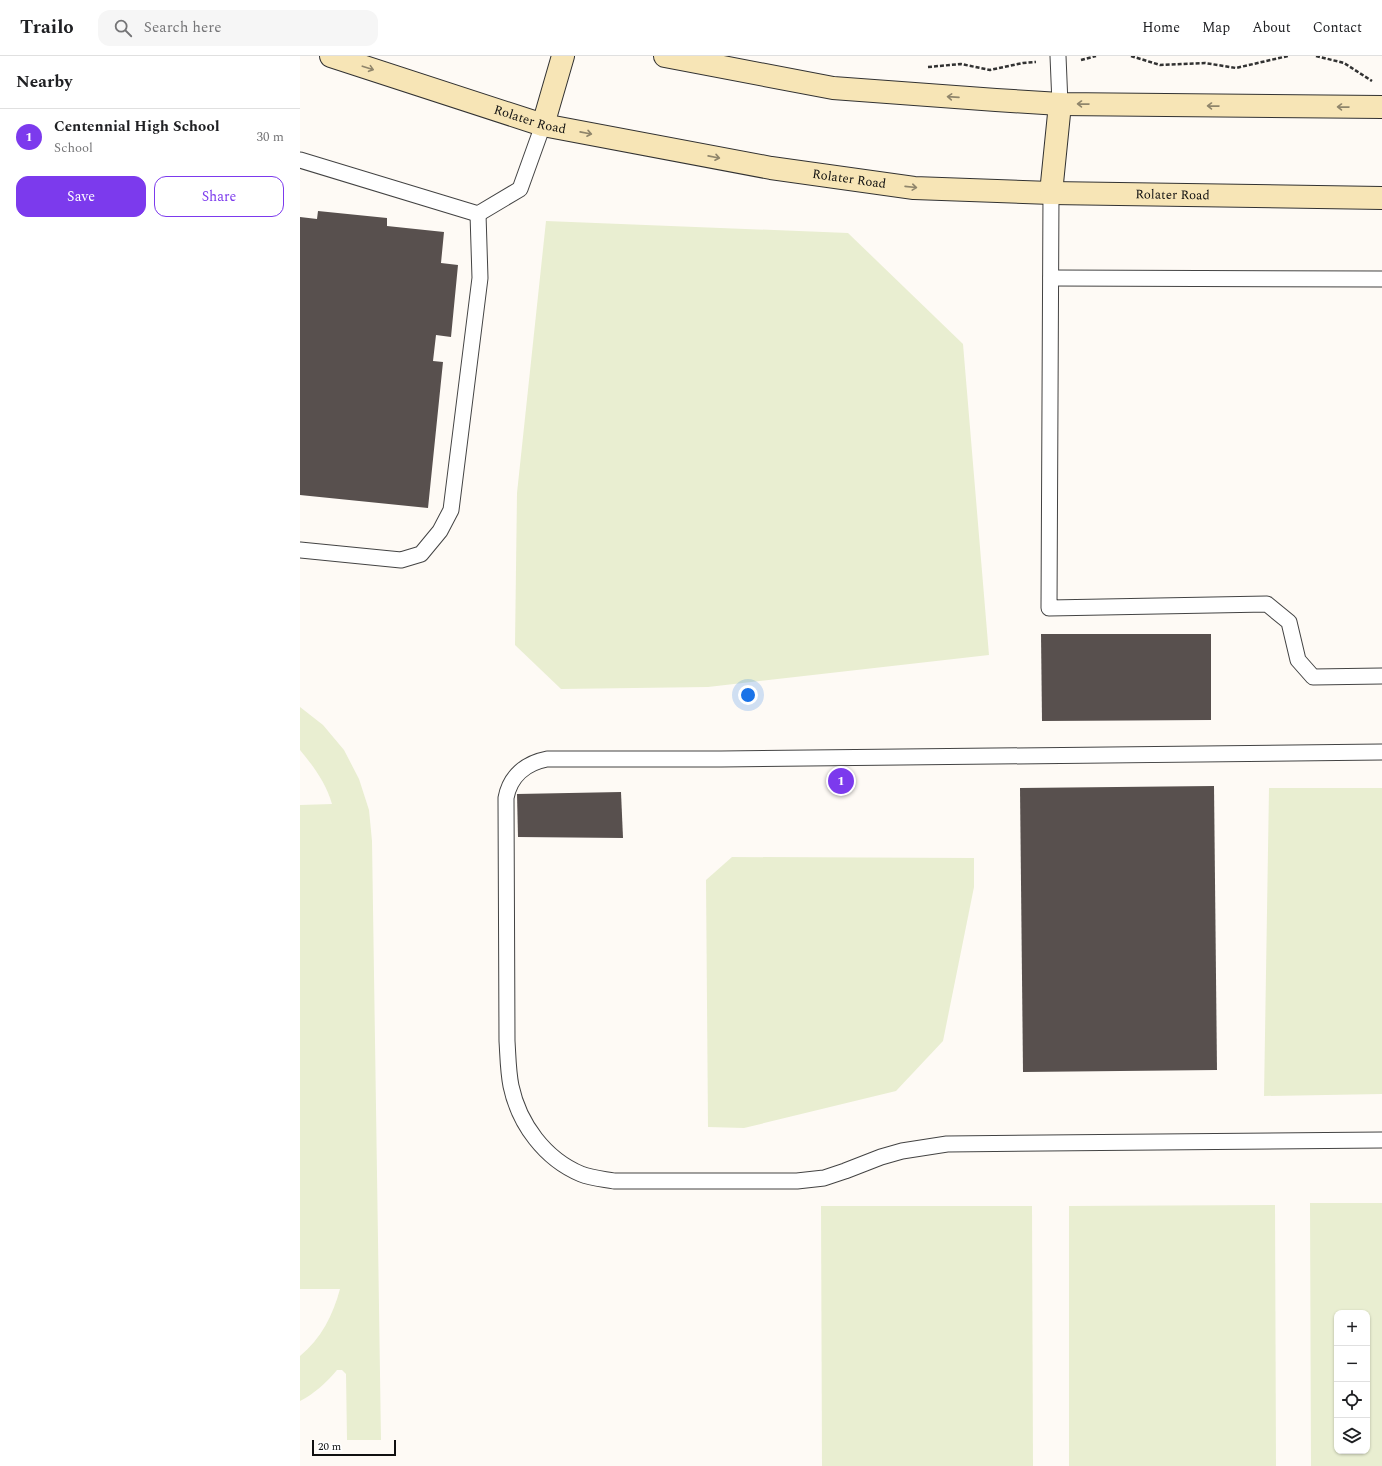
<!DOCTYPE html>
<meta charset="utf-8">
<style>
:root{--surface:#fff;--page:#f6f6f6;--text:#202124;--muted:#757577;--line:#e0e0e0;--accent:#7c3aed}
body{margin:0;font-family:Spectral,serif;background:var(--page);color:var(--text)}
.controls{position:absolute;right:12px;bottom:12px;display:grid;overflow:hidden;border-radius:8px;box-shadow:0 1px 3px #0004}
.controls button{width:36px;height:36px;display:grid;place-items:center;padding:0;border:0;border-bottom:1px solid var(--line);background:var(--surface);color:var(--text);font:20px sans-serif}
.scale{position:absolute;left:12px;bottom:10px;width:84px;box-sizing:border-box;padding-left:4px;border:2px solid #101010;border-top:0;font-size:11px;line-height:14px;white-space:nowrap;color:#101010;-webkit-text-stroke:3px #fff;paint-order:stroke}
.you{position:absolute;left:448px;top:639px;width:14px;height:14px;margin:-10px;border:3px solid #fff;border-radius:50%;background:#1a73e8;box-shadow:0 0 0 6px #1a73e833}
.badge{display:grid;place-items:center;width:26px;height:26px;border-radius:50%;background:var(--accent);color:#fff;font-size:13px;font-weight:700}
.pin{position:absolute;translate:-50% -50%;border:2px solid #fff;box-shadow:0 1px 4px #0006}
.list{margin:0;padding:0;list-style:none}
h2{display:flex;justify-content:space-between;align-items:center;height:52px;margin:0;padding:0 16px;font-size:17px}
h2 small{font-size:13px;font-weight:400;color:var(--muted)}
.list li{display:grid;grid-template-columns:26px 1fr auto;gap:12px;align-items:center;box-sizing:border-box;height:56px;padding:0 16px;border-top:1px solid var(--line)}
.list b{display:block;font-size:15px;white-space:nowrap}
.list p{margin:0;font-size:13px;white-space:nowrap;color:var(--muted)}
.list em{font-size:13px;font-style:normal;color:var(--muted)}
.actions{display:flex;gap:8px;padding:12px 16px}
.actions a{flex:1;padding:9px 0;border:1px solid var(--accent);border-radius:12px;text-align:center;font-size:14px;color:var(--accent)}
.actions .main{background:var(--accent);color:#fff}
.icon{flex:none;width:22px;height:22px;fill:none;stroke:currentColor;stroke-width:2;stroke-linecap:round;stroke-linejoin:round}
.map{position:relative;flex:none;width:1082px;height:1410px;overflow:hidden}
header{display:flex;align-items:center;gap:24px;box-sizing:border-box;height:56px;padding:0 20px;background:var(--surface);border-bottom:1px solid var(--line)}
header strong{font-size:19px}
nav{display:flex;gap:22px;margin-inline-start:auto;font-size:14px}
.search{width:280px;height:36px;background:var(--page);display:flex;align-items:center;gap:10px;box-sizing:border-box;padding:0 14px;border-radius:12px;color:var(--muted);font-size:15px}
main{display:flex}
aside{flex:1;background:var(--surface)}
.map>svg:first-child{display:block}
</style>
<header>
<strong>Trailo</strong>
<div class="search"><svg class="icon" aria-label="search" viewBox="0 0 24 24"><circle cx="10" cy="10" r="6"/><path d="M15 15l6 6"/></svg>Search here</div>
<nav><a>Home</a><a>Map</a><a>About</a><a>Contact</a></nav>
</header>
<main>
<aside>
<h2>Nearby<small></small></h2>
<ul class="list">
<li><span class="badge">1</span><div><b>Centennial High School</b><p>School</p></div><em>30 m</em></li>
</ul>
<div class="actions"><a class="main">Save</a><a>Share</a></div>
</aside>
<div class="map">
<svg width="1082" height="1410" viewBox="0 0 1082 1410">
<rect width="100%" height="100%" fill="#fefaf5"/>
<!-- pitch -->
<g fill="#e9eed1" fill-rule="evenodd">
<path d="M246,165l302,12 115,111 26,311 -281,32 -147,2 -46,-44 2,-152z"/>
<path d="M0,651l23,18 21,25 15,29 10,31 3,31 9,599h-34l-1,-66 -4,-4h-5c-10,12 -23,24 -37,31v-45c21,-17 33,-41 40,-67h-40v-484l32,-1c-6,-21 -18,-37 -32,-54z"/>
<path d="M969,732h113v306l-118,2z"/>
<path d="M432,801l242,1v29l-31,154 -47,50 -152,37 -36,-1 -2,-247z"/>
<path d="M1010,1147h72v263h-71zM1037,1257h30v138h-30z"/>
<path d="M975,1149l1,261h-207v-260z"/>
<path d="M521,1150h211l1,260h-211z"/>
</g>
<!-- building -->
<g fill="#58504e">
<path d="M18,155l69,7v8l57,6 -3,31 17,2 -7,72 -15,-2 -3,26 10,1 -15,146 -128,-13v-278l17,2z"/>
<path d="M741,578h170v86l-169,1z"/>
<path d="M914,730l3,284 -194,2 -3,-284z"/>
<path d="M321,736l2,46 -105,-1 -1,-43z"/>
</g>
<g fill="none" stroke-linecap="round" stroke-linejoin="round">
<defs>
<g id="lane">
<path d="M758,0l2,48"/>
<path d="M0,104l178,54 42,-25 23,-64"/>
<path d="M751,137l-2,415 218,-4 22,18 9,38 15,17 69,-1"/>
<path d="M751,222l331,1"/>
<path d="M0,494l101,10 20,-6 19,-23 11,-21 29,-232 -2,-64"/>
<path d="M1082,696l-661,7h-174c-21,4 -37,17 -41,39l1,243c1,15 1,30 4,45 8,38 34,73 70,88 10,4 22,5 33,7h183l27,-3 21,-7 36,-14 21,-6 45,-7 435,-4"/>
</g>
<g id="secondary">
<path id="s1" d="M31,0l212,69 228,43 143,20 137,5 331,5"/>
<path d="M365,0l168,32 163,12 64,4 322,3"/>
<path d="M243,69l20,-69"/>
<path d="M751,137l9,-89"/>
</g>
</defs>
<!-- lane casing -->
<use href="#lane" stroke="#434343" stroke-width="17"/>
<!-- secondary casing -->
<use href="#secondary" stroke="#323232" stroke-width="24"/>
<!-- path -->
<g stroke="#323232" stroke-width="2.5" stroke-dasharray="4 2" stroke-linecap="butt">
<path d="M831,0l29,9 45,-2 31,5 52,-12"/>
<path d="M1016,0l28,7 28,18"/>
<path d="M781,4l15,-4"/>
<path d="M628,11l33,-3 29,6 33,-7 13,-1"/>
</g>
<!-- lane -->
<use href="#lane" stroke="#fff" stroke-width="15"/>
<!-- secondary -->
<use href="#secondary" stroke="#f7e5b6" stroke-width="22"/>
</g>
<!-- one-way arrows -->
<defs><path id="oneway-shaft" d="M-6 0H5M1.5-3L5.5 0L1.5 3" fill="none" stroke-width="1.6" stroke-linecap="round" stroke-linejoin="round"/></defs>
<g stroke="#8f856b">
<use href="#oneway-shaft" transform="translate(68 12) rotate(18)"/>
<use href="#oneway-shaft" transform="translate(653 41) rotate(-176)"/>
<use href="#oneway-shaft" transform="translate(783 48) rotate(-179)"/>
<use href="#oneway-shaft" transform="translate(913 50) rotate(-179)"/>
<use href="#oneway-shaft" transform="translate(1043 51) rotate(-179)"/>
<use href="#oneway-shaft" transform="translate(286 77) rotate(11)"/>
<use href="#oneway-shaft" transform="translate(414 101) rotate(11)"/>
<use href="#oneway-shaft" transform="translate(611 131) rotate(6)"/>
</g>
<g text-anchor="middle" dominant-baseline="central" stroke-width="4" stroke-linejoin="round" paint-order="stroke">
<!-- street labels -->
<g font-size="13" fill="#101010" stroke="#fff">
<text stroke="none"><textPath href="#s1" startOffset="209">Rolater Road</textPath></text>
<text stroke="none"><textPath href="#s1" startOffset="534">Rolater Road</textPath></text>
<text stroke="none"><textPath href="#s1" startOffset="858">Rolater Road</textPath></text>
</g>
</g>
</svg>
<div class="controls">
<button>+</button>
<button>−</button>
<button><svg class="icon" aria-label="locate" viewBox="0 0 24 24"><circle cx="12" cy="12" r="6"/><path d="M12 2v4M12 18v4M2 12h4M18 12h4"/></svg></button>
<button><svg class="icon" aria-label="layers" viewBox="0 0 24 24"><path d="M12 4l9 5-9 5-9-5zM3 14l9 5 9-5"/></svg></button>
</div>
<div class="scale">20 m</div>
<div class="you"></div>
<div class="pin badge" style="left:541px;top:725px">1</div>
</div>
</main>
